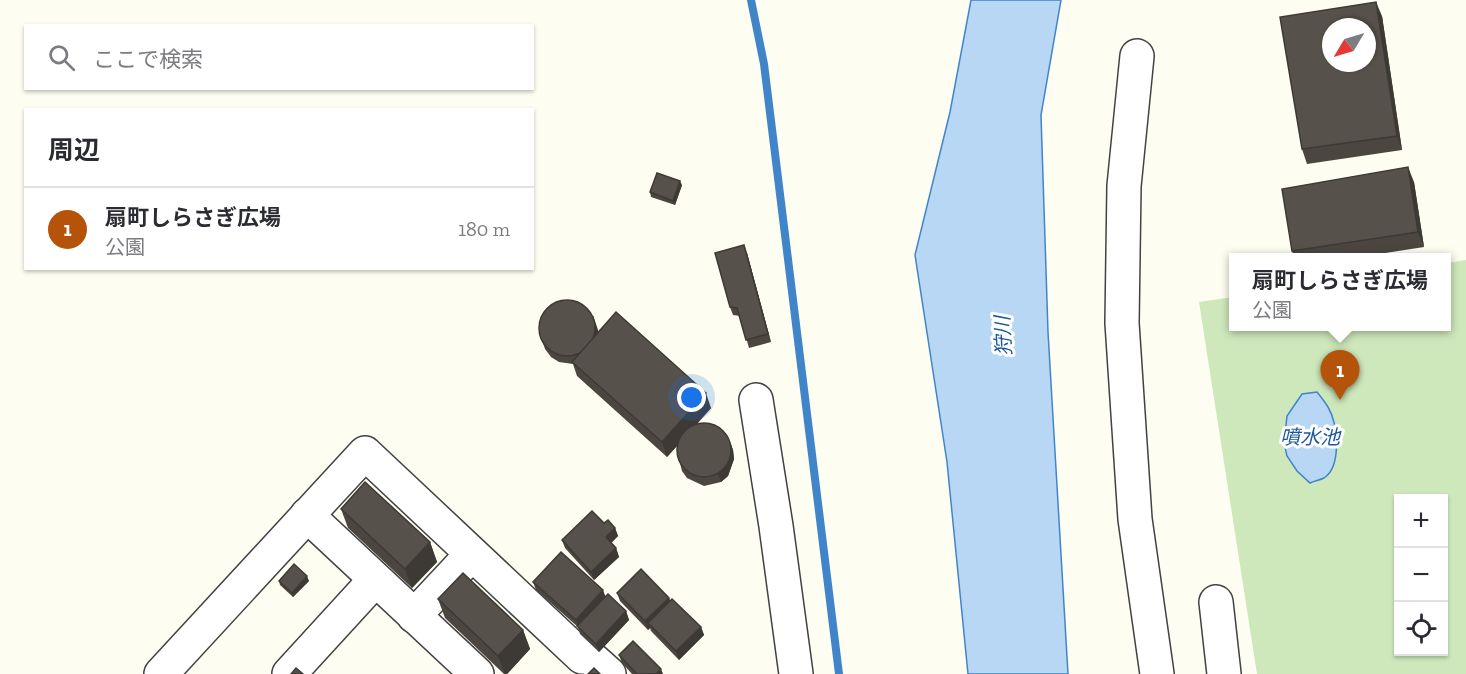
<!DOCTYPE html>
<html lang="ja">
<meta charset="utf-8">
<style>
:root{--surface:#fff;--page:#f2f2f3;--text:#2b2b33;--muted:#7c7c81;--line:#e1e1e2;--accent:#b45309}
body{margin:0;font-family:"Zilla Slab","Noto Sans JP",serif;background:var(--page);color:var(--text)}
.controls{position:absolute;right:18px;bottom:18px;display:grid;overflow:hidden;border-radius:0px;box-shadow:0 2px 4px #0004}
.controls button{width:54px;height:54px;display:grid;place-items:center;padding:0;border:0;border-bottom:2px solid var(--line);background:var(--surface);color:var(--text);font:30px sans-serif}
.compass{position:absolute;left:1322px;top:18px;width:54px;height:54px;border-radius:50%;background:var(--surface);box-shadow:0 2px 4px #0004;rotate:232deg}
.you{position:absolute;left:692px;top:398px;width:21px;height:21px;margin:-15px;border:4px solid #fff;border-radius:50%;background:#1a73e8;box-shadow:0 0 0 9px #1a73e833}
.badge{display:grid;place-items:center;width:39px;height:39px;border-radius:50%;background:var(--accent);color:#fff;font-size:20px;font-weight:700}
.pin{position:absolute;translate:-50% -50px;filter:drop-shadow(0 2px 3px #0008)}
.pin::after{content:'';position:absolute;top:32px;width:21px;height:18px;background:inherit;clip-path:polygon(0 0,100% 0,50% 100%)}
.popup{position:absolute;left:1229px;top:253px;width:222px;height:78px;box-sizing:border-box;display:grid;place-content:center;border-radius:0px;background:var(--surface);filter:drop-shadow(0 2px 4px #0005);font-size:20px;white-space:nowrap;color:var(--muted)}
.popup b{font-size:22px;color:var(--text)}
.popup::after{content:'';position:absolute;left:50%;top:100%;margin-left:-12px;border:12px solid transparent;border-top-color:var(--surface)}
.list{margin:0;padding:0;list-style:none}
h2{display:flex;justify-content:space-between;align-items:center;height:78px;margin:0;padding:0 24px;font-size:26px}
h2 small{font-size:20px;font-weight:400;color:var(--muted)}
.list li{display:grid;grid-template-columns:39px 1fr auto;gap:18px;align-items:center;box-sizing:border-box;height:84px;padding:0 24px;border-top:2px solid var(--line)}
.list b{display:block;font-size:22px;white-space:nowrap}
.list p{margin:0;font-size:20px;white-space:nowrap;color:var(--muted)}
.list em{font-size:20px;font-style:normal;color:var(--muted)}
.icon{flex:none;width:33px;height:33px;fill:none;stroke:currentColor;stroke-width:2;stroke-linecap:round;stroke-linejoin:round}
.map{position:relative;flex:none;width:1466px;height:674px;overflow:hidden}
.search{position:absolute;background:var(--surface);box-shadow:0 2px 4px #0004;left:24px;top:24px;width:510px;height:66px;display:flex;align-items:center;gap:15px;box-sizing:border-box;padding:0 21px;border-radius:0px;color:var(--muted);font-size:22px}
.panel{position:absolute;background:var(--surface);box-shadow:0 2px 4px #0004;left:24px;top:108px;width:510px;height:162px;border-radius:0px}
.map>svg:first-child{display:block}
</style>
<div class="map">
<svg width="1466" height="674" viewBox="0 0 1466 674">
<rect width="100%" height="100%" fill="#fefdf1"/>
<!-- green -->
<path fill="#cee8bb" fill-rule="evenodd" d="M1466,260v414h-209l-58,-372 34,-5 1,29h212l1,-63zM1398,498h46v154h-46z"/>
<!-- water -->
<g fill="#b7d7f4" stroke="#4185c9" stroke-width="1.5">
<path d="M971,0h90l-20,115 7,217 20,342h-100l-21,-212 -32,-207 35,-143z"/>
<path d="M1317,392c4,5 8,10 11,15 10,17 14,59 -4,71 -4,2 -10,3 -14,5l-13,-12 -10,-15 -3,-13 3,-27 15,-22z"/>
</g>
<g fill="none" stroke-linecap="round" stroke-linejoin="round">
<!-- stream -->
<path stroke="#4185c9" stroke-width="8" d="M751,0l13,64 75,610"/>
<defs>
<g id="minor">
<path d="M1137,56l-13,130 -2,137 13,196 22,155"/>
<path d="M756,400l20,126 20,148"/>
<path d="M307,515l170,159"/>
<path d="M1216,602l8,72"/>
<path d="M414,616l58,-62"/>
<path d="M161,674l204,-221 217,204h8l19,17"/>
<path d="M289,674l86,-94"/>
</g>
</defs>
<!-- minor casing -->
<use href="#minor" stroke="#424242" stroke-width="36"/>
<!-- minor -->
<use href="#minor" stroke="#fff" stroke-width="33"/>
</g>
<!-- wall -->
<g fill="#4b4640">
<path d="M1382,16l20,134 -95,14 -5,-15z"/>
<path d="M1414,182l10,65 -71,11h-59l-2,-7z"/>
<path d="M682,185l-7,20 -24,-8 -1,-5z"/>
<path d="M747,253l24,89 -22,6 -9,-32 -7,-1 -3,-8z"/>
<path d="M539,331l59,1 113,76 -15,17 34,17 3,8 1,9 -6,17 -7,6 -17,4 -17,-8 -5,-7 -2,-8 -3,-17 -10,11 -90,-81 -4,-12 -14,-2 -8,-5 -6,-8z"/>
<path d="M341,509l89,33 7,20 -25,26 -64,-60z"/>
<path d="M604,523l11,5 3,8 -7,7 5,5 3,9 -25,23 -29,-32 -3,-8z"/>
<path d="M279,581h30l-16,16 -13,-12z"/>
<path d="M533,582l73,14 20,15 3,9 -30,32 -19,-18 -2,-7 -42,-37z"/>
<path d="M617,593l52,5 1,3 31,26 3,8 -25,25 -28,-29 -1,-3 -2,2 -28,-29z"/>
<path d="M438,599l85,31 7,19 -23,25h-3l-59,-56z"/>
<path d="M619,655l44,19h-31l-10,-11z"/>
</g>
<!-- shaded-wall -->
<g fill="#3d3934">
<path d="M1376,2l6,14 20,134 -5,-14z"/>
<path d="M1408,167l6,15 10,65 -6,-15z"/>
<path d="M680,181l2,4 -7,20 -2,-4z"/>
<path d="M744,245l3,8 24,89 -3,-8z"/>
<path d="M593,315l6,18 -8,23z"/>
<path d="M706,393l5,15 -44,49 -5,-15z"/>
<path d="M730,442l3,8 1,9 -6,17 -7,6 -3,-8z"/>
<path d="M615,528l3,8 -9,9 -3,-8z"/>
<path d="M430,542l7,20 -25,26 -7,-19z"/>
<path d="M616,548l3,9 -25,23 -3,-8z"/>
<path d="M307,576l2,5 -16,16 -1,-4z"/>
<path d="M603,590l3,8 -27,30 -3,-8z"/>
<path d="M669,598l3,8 -24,17 2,5 -2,2 -3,-9z"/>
<path d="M626,611l3,9 -30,32 -3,-8z"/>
<path d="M701,627l3,8 -25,25 -3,-9z"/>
<path d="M523,630l7,19 -23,25h-2l-7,-18z"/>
<path d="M661,669l2,5h-7z"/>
</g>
<!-- building -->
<g fill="#57514b" stroke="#3d3934" stroke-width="1.5" fill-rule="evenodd">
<path d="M1376,2l21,134 -95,13 -22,-132zM1331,27h36v36h-36z"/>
<path d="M1408,167l10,65 -126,19 -10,-62z"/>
<path d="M657,173l23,8 -7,20 -23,-9z"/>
<path d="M744,245l24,89 -22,6 -9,-32 -7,-1 -15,-54z"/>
<circle cx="567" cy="328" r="28"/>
<path d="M616,312l90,81 -44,49 -90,-80z"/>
<circle cx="704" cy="450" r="27"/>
<path d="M365,482l65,60 -25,27 -64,-60z"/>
<path d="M592,511l12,12 4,-3 7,8 -9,9 10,11 -25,24 -29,-32z"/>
<path d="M561,552l42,38 -27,30 -43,-38z"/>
<path d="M294,564l13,12 -15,17 -13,-12z"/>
<path d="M641,569l28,29 -24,23 -28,-28z"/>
<path d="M463,573l60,57 -25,26 -60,-57z"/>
<path d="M608,594l18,17 -30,33 -19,-18z"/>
<path d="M672,599l29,28 -25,24 -28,-28z"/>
<path d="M633,641l28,28 -5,5h-19l-18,-19z"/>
<path d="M296,668l7,6h-12z"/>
<path d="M594,668l6,6h-12z"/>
</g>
<g text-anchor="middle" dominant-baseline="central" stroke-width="6" stroke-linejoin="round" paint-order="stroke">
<!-- water labels -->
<g font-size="20" font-style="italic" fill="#1c579d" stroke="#fff">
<text transform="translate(1003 336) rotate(-93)">狩川</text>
<text x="1310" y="437">噴水池</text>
</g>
</g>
</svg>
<div class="controls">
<button>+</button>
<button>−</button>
<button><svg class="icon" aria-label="locate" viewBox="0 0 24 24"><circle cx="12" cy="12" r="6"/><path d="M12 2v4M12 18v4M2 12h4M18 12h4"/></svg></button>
</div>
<svg class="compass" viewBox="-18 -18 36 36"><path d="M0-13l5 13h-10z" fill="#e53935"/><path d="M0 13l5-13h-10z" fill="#7c7c81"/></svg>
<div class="you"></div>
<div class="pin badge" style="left:1340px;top:400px">1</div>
<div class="popup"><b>扇町しらさぎ広場</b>公園</div>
<div class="search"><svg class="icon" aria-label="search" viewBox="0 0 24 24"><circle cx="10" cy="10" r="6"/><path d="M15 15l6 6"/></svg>ここで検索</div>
<section class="panel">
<h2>周辺<small></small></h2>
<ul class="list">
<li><span class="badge">1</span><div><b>扇町しらさぎ広場</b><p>公園</p></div><em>180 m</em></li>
</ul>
</section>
</div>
